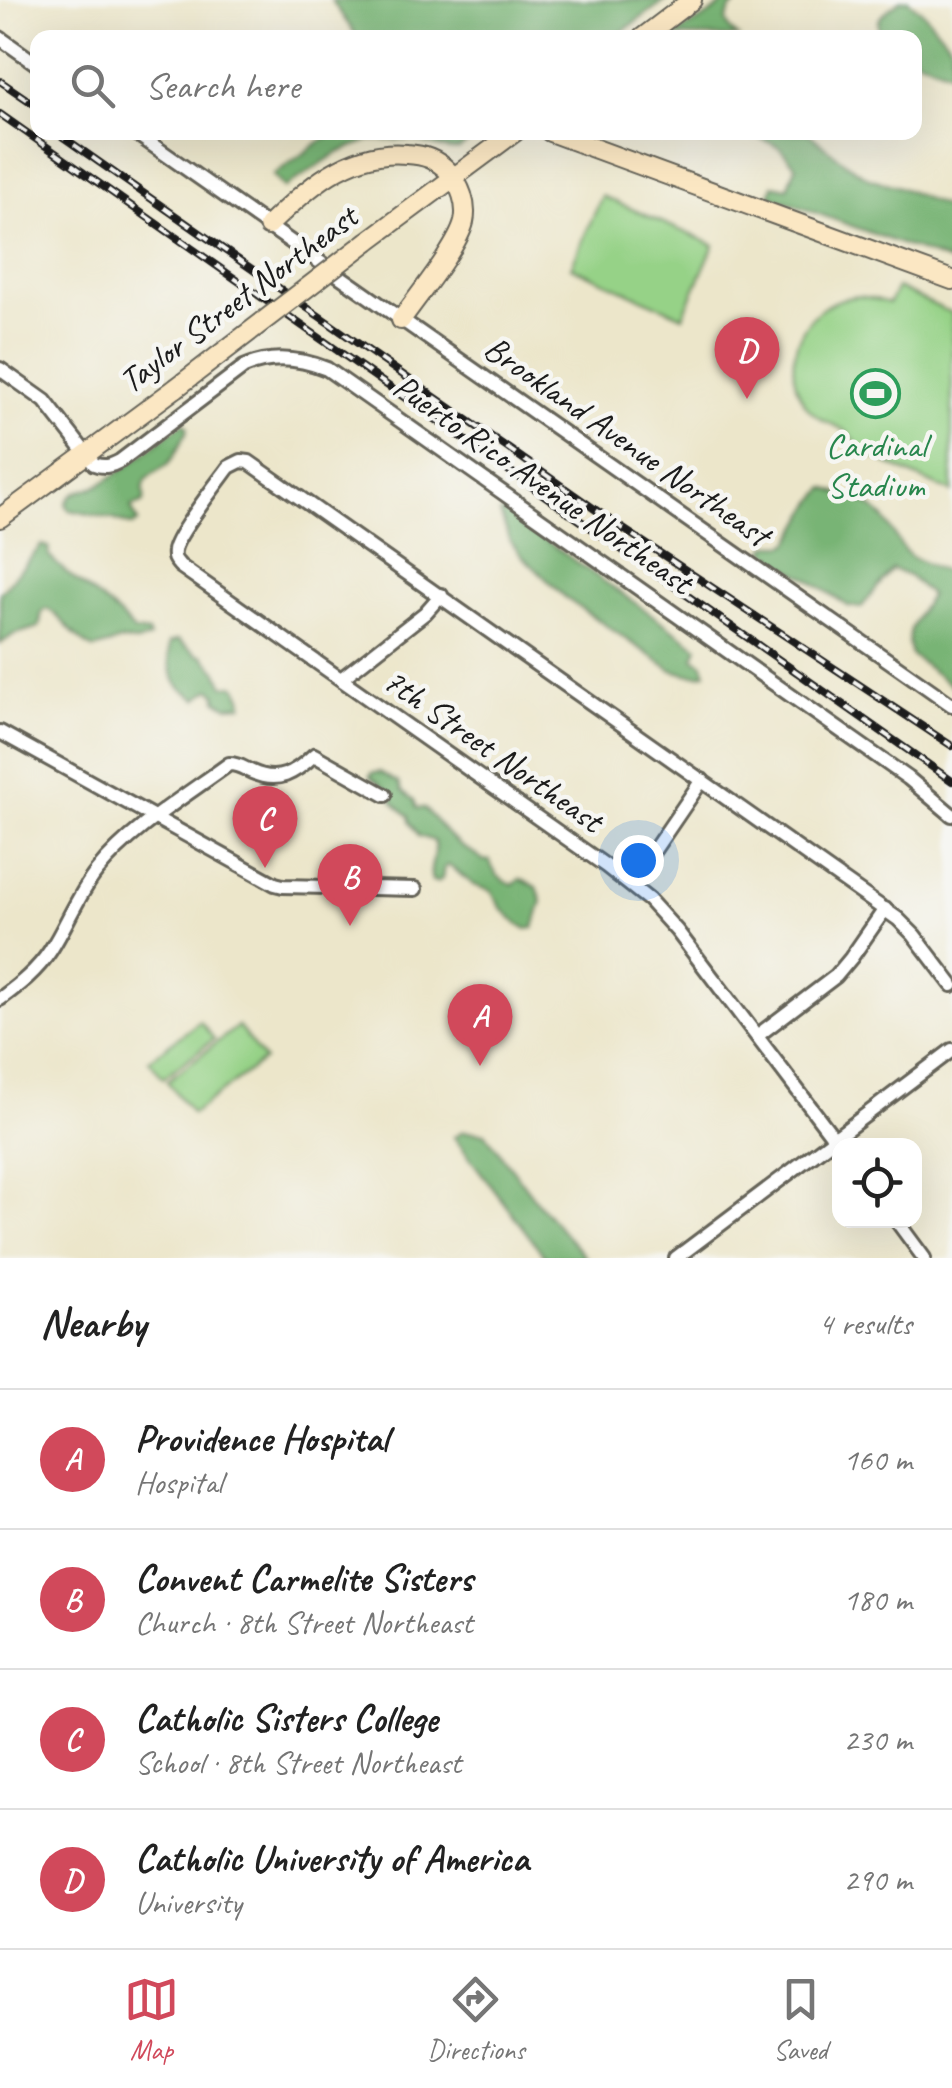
<!DOCTYPE html>
<meta charset="utf-8">
<style>
:root{--surface:#fff;--page:#f6f6f6;--text:#222;--muted:#767676;--line:#e0e0e0;--accent:#d1495b}
body{margin:0;font-family:Caveat,sans-serif;background:var(--page);color:var(--text)}
.controls{position:absolute;right:30px;bottom:30px;display:grid;overflow:hidden;border-radius:20px;box-shadow:0 10px 40px #0002}
.controls button{width:90px;height:90px;display:grid;place-items:center;padding:0;border:0;border-bottom:2px solid var(--line);background:var(--surface);color:var(--text);font:50px sans-serif}
.you{position:absolute;left:638px;top:860px;width:35px;height:35px;margin:-25px;border:8px solid #fff;border-radius:50%;background:#1a73e8;box-shadow:0 0 0 15px #1a73e833}
.badge{display:grid;place-items:center;width:65px;height:65px;border-radius:50%;background:var(--accent);color:#fff;font-size:32px;font-weight:700}
.pin{position:absolute;translate:-50% -82px;filter:drop-shadow(0 2px 5px #0008)}
.pin::after{content:'';position:absolute;top:52px;width:35px;height:30px;background:inherit;clip-path:polygon(0 0,100% 0,50% 100%)}
.list{margin:0;padding:0;list-style:none}
h2{display:flex;justify-content:space-between;align-items:center;height:130px;margin:0;padding:0 40px;font-size:42px}
h2 small{font-size:32px;font-weight:400;color:var(--muted)}
.list li{display:grid;grid-template-columns:65px 1fr auto;gap:30px;align-items:center;box-sizing:border-box;height:140px;padding:0 40px;border-top:2px solid var(--line)}
.list b{display:block;font-size:38px;white-space:nowrap}
.list p{margin:0;font-size:32px;white-space:nowrap;color:var(--muted)}
.list em{font-size:32px;font-style:normal;color:var(--muted)}
.icon{flex:none;width:55px;height:55px;fill:none;stroke:currentColor;stroke-width:2;stroke-linecap:round;stroke-linejoin:round}
.map{position:relative;flex:none;width:952px;height:1258px;overflow:hidden}
.search{position:absolute;background:var(--surface);box-shadow:0 10px 40px #0002;left:30px;right:30px;top:30px;height:110px;display:flex;align-items:center;gap:25px;box-sizing:border-box;padding:0 35px;border-radius:20px;color:var(--muted);font-size:38px}
.sheet{height:690px;background:var(--surface)}
nav{display:flex;justify-content:space-around;align-items:center;box-sizing:border-box;height:140px;border-top:2px solid var(--line);background:var(--surface);font-size:28px;color:var(--muted)}
nav a{display:grid;justify-items:center;gap:5px}
nav .on{color:var(--accent)}
.map>svg:first-child{display:block}
</style>
<div class="map">
<svg width="952" height="1258" viewBox="0 0 952 1258">
<rect width="100%" height="100%" fill="#f6f6f2"/>
<filter id="ink" filterUnits="userSpaceOnUse"><feTurbulence type="fractalNoise" baseFrequency=".01" numOctaves="2"/><feDisplacementMap in="SourceGraphic" scale="20" xChannelSelector="R" yChannelSelector="G"/><feConvolveMatrix kernelMatrix="1 2 1 2 8 2 1 2 1" color-interpolation-filters="sRGB"/></filter>
<filter id="wash" filterUnits="userSpaceOnUse"><feTurbulence type="fractalNoise" baseFrequency=".0048" numOctaves="4" result="noise"/><feDisplacementMap in="SourceGraphic" scale="40" xChannelSelector="R" yChannelSelector="G"/><feGaussianBlur stdDeviation="2.25" result="paint"/><feColorMatrix in="noise" values="0 0 0 0 0 0 0 0 0 0 0 0 0 0 0 0 0 1.4 0 .05"/><feComposite in="paint" operator="in"/></filter>
<g filter="url(#wash)">
<rect width="100%" height="100%" fill="#ece6ca"/>
<!-- green -->
<g fill="#96d287" stroke="#597752" stroke-width="2.5">
<path d="M602,196l112,49 -31,71 -112,-49z"/>
<path d="M897,288l55,25v179c-24,-9 -47,-20 -70,-31 -6,-3 -16,-6 -21,-10 -5,-5 -7,-14 -13,-18 -13,-10 -26,-9 -39,-24 -34,-40 -9,-106 43,-112 13,-2 25,3 37,6z"/>
<path d="M200,1021l14,18 -51,39 -14,-18z"/>
<path d="M238,1026l26,34 -72,54 -25,-33z"/>
</g>
<!-- forest -->
<g fill="#78b474" stroke="#4a6848" stroke-width="2.5">
<path d="M331,0h335l-51,37 -257,1z"/>
<path d="M727,0h14l-11,10 -4,11 4,9 8,7h-65c17,-13 40,-21 54,-37z"/>
<path d="M901,0h7l16,13 28,34v25l-37,-14 -1,-20 -32,-1c-11,-20 4,-25 19,-37z"/>
<path d="M332,133v-1l149,1 -22,16 -9,1 -37,-10h-43l-33,13 -53,35 -11,-13z"/>
<path d="M750,133h58l39,31 22,14 30,9 53,23v53l-182,-67 3,-11 15,3 8,-22 -17,-19z"/>
<path d="M184,422l4,6c-2,7 -16,32 -20,36 -8,7 -22,10 -24,22 -1,6 1,11 0,16l-13,5 7,15 -5,4 -20,-7 -44,-9 -3,-6c6,-15 20,-13 33,-19 30,-17 57,-42 85,-63z"/>
<path d="M826,488l42,16 16,14 19,31 10,9 35,15 4,5v108l-41,-31c-8,-24 7,-39 19,-60l-21,-19 -17,-7 -28,35 -3,4 -13,-2 -41,-28 -30,-16 -12,-13 4,-4h17l4,-3c12,-17 20,-40 36,-54z"/>
<path d="M505,512l193,135 -4,11 9,6 3,9c-10,5 -22,0 -34,-3l-105,-71 -46,-44 -11,-14 -10,-28z"/>
<path d="M42,545l7,2v9c26,28 61,46 85,75l14,2 2,5 -13,4 -16,-1 -27,8c-20,-10 -28,-28 -46,-40l-5,1c-4,6 -1,11 -4,17l-26,8 -13,9v-51z"/>
<path d="M178,640l20,15h4l16,17 6,14 10,-1c5,3 10,15 9,20l-16,1 -10,-6v-6l-7,-5 -13,10c-4,-4 -9,-6 -14,-9 -13,-10 -15,-32 -14,-47z"/>
<path d="M380,772l19,11 3,8 12,9 3,8h7c13,13 22,28 37,38 8,5 15,7 22,14l7,1c4,13 10,19 23,24l7,-6 17,8 5,14 -8,27 -7,1 -8,-5 -17,-15 -11,-18 -17,-6 -26,-20 -4,3 -2,11 -5,3 -5,-1c-5,-14 6,-26 2,-40l-15,-5 -9,-14 -1,-6 -16,-14 -1,-8 -22,-18 2,-3z"/>
<path d="M463,1131l22,2 52,69 49,56h-40l-92,-121z"/>
</g>
</g>
<g filter="url(#ink)">
<g fill="none" stroke-linecap="round" stroke-linejoin="round">
<defs>
<g id="street">
<path d="M0,38l38,27"/>
<path d="M134,132l818,573"/>
<path d="M0,369l45,32 49,63c10,4 17,2 26,-3l124,-94c27,-12 55,-9 83,2l581,409 44,37"/>
<path d="M341,679l84,-66 16,-18"/>
<path d="M0,732l275,152 8,2 132,3"/>
<path d="M631,884l71,-104"/>
<path d="M0,999c19,-14 37,-28 50,-48 17,-26 27,-55 47,-80 35,-43 87,-74 132,-107 10,0 14,4 23,8 26,12 43,1 62,-17l71,40"/>
<path d="M757,1036l79,-60 15,-18 34,-49"/>
<path d="M840,1146l-163,-215 -28,-31 -43,-34 -426,-300c-5,-6 -7,-7 -6,-15 1,-14 44,-69 55,-84l12,-6 8,1 649,457 16,16 38,50"/>
<path d="M896,1220l28,38"/>
<path d="M676,1258l276,-208"/>
</g>
<g id="secondary">
<path d="M642,38l50,-38"/>
<path d="M550,132l402,148"/>
<path d="M268,226c38,-37 82,-78 139,-72 17,1 30,5 42,18 11,13 19,32 15,50 -6,25 -47,75 -63,98"/>
<path d="M368,241l147,-109"/>
<path d="M0,518l176,-130"/>
</g>
</defs>
<!-- street casing -->
<use href="#street" stroke="#656359" stroke-width="18"/>
<!-- secondary casing -->
<use href="#secondary" stroke="#656359" stroke-width="22"/>
<!-- street -->
<use href="#street" stroke="#fff" stroke-width="12"/>
<!-- secondary -->
<use href="#secondary" stroke="#fbe7c3" stroke-width="18"/>
<defs>
<g id="rail">
<path d="M0,81l38,26"/>
<path d="M0,114l952,667"/>
<path d="M56,132l560,392 336,222"/>
</g>
</defs>
<!-- rail casing -->
<use href="#rail" stroke="#1c1c1c" stroke-width="8"/>
<!-- rail -->
<use href="#rail" stroke="#f6f6f2" stroke-width="4" stroke-dasharray="11" stroke-linecap="butt"/>
<defs>
<path id="secondary-bridge" d="M176,388l192,-147"/>
</defs>
<!-- secondary-bridge casing -->
<use href="#secondary-bridge" stroke="#656359" stroke-width="22" stroke-linecap="butt"/>
<!-- secondary-bridge -->
<use href="#secondary-bridge" stroke="#fbe7c3" stroke-width="18"/>
</g>
</g>
<!-- icons -->
<defs>
<symbol id="stadium-ring" viewBox="-11 -11 22 22"><circle r="9.5" fill="#f6f6f2" stroke="#2e9e5b" stroke-width="1.5"/><path d="M0-5a6.5 5 0 1 0 0 10a6.5 5 0 1 0 0-10ZM-3.5-1.8h7v3.6h-7Z" fill="#2e9e5b"/></symbol>
</defs>
<g fill-rule="evenodd">
<use href="#stadium-ring" x="848" y="366" width="55" height="55"/>
</g>
<g text-anchor="middle" dominant-baseline="central" stroke-width="9" stroke-linejoin="round" paint-order="stroke">
<!-- street labels -->
<g font-size="35" fill="#1c1c1c" stroke="#f6f6f2">
<text transform="translate(238 299) rotate(-37)">Taylor Street Northeast</text>
<text transform="translate(627 441) rotate(35)">Brookland Avenue Northeast</text>
<text transform="translate(543 484) rotate(35)">Puerto Rico Avenue Northeast</text>
<text transform="translate(493 750) rotate(35)">7th Street Northeast</text>
</g>
<!-- leisure labels -->
<g font-size="35" fill="#27864d" stroke="#f6f6f2">
<text x="876" y="445">Cardinal<tspan x="876" dy="40">Stadium</tspan></text>
</g>
</g>
</svg>
<div class="controls">
<button><svg class="icon" aria-label="locate" viewBox="0 0 24 24"><circle cx="12" cy="12" r="6"/><path d="M12 2v4M12 18v4M2 12h4M18 12h4"/></svg></button>
</div>
<div class="you"></div>
<div class="pin badge" style="left:480px;top:1066px">A</div>
<div class="pin badge" style="left:350px;top:926px">B</div>
<div class="pin badge" style="left:265px;top:868px">C</div>
<div class="pin badge" style="left:747px;top:399px">D</div>
<div class="search"><svg class="icon" aria-label="search" viewBox="0 0 24 24"><circle cx="10" cy="10" r="6"/><path d="M15 15l6 6"/></svg>Search here</div>
</div>
<section class="sheet">
<h2>Nearby<small>4 results</small></h2>
<ul class="list">
<li><span class="badge">A</span><div><b>Providence Hospital</b><p>Hospital</p></div><em>160 m</em></li>
<li><span class="badge">B</span><div><b>Convent Carmelite Sisters</b><p>Church · 8th Street Northeast</p></div><em>180 m</em></li>
<li><span class="badge">C</span><div><b>Catholic Sisters College</b><p>School · 8th Street Northeast</p></div><em>230 m</em></li>
<li><span class="badge">D</span><div><b>Catholic University of America</b><p>University</p></div><em>290 m</em></li>
</ul>
</section>
<nav>
<a class="on"><svg class="icon" aria-label="map" viewBox="0 0 24 24"><path d="M3 6l6-2 6 2 6-2v14l-6 2-6-2-6 2zM9 4v14M15 6v14"/></svg>Map</a>
<a><svg class="icon" aria-label="directions" viewBox="0 0 24 24"><path d="M12 3l9 9-9 9-9-9zM9 14v-3h6M13 9l2 2-2 2"/></svg>Directions</a>
<a><svg class="icon" aria-label="saved" viewBox="0 0 24 24"><path d="M7 4h10v16l-5-4-5 4z"/></svg>Saved</a>
</nav>
